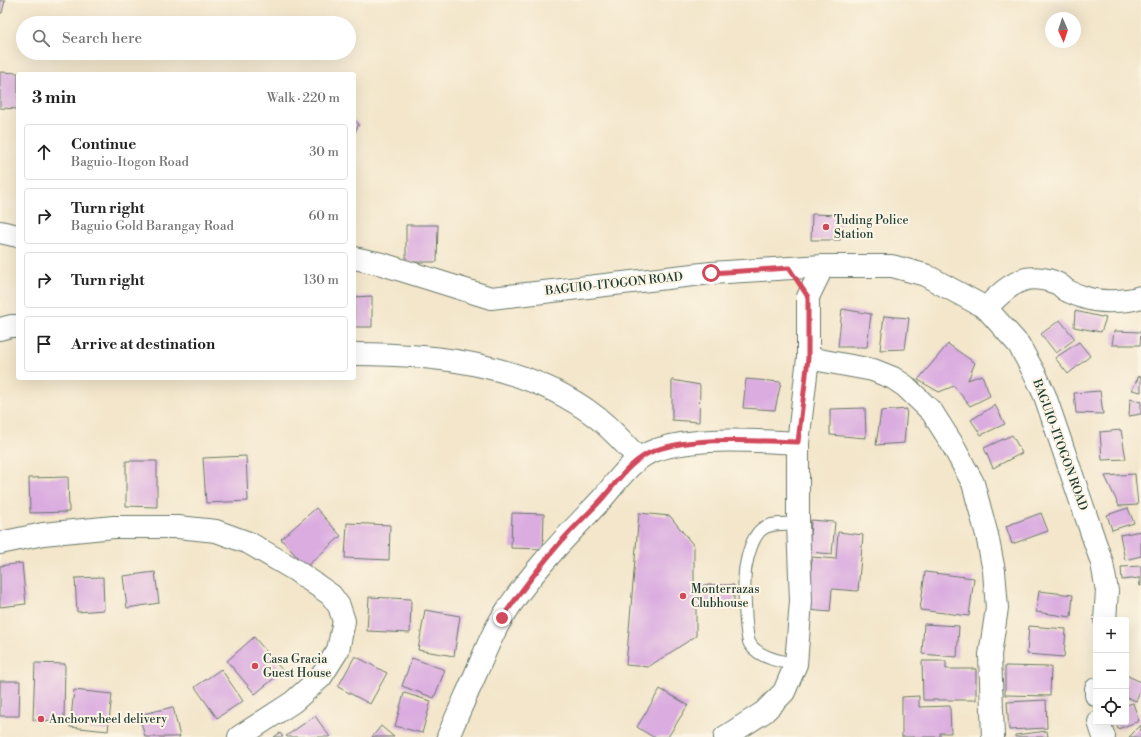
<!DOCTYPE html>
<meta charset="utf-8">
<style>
:root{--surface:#fff;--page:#f2f2f2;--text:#222;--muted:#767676;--line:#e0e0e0}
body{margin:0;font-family:"Libre Bodoni",serif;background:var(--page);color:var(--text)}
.controls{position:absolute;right:12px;bottom:12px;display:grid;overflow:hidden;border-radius:4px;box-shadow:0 4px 16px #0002}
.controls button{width:36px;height:36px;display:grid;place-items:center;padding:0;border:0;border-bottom:1px solid var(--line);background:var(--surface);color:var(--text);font:20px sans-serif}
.compass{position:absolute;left:1045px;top:12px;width:36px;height:36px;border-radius:50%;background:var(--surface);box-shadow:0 4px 16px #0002;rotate:177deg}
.stop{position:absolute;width:12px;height:12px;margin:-9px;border:3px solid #d1495b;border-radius:50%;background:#fff}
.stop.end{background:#d1495b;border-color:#fff;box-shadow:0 1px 4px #0008}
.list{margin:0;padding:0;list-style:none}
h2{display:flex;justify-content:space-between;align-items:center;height:52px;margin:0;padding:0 16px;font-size:17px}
h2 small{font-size:13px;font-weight:400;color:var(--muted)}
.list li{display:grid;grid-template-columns:26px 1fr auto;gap:12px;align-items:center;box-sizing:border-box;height:56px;margin:0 8px 8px;padding:0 8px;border:1px solid var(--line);border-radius:4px}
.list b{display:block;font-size:15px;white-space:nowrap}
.list p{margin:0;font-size:13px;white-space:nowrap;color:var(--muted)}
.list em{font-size:13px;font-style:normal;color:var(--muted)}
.icon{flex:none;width:22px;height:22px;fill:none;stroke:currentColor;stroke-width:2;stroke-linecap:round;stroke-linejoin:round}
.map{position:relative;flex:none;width:1141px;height:737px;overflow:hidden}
.search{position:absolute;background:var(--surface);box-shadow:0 4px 16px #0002;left:16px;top:16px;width:340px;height:44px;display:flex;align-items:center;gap:10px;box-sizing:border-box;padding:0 14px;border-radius:22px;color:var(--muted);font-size:15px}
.panel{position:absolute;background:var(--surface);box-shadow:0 4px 16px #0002;left:16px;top:72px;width:340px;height:308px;border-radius:4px}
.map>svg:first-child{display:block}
</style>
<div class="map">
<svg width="1141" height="737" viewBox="0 0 1141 737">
<rect width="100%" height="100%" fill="#fcf5e5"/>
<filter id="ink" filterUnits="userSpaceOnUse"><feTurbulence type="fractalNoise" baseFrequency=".025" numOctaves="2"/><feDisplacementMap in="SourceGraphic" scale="8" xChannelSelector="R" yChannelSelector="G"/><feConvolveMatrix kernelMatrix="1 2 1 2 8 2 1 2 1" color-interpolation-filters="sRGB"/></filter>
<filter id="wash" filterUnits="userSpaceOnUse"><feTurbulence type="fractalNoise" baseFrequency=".012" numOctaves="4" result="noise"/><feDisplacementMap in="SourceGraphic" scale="16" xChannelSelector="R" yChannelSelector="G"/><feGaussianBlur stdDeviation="0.9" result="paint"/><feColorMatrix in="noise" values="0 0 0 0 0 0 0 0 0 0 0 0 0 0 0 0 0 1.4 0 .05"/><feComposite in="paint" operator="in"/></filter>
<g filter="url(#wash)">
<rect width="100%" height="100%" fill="#f3e6cb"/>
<g id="blocks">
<!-- building -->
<g fill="#daace0">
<path d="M0,0h5l-3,13h-2z"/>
<path d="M0,72l18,1v36l-18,-1z"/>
<path d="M354,120l5,4 -5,10z"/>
<path d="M812,214l29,1 -1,25h-29z"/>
<path d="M406,225h32l-1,37h-31z"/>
<path d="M372,296v31h-18v-30z"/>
<path d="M842,309l29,5 -4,33h-29z"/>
<path d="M1075,311l31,7 -5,14 -27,-5z"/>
<path d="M884,316l25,2 -4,31 -25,1z"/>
<path d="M1060,320l15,19 -19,14 -15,-19z"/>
<path d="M1114,331l27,1 -1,13h-28z"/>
<path d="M1079,342l11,14 -22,18 -13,-16z"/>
<path d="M948,344l27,19 -7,17 14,-5 8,21 -20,10 -16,-20 -15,6 -21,-12z"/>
<path d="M1139,376l2,1v15l-9,-2z"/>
<path d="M746,379l35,3 -6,28 -32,-2z"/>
<path d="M672,380l28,5 -1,37 -27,-2z"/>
<path d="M1100,391l3,23 -27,-1 -2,-20z"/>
<path d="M1130,399l11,3v12l-12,2z"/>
<path d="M995,405l10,19 -24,11 -10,-15z"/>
<path d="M865,408l1,30 -36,-3v-26z"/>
<path d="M907,409l-3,34 -28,2 5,-34z"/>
<path d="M1121,430l5,29 -24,1 -2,-28z"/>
<path d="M1012,435l10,18 -29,15 -9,-20z"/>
<path d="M246,456l2,45 -42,2 -3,-45z"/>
<path d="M126,461h31v46l-31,-1z"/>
<path d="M1135,474l3,31 -19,1 -14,-30z"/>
<path d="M68,477l1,35 -39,1 -1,-35z"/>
<path d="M316,508l25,28 -35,31 -25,-28z"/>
<path d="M1128,508l6,15 -22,7 -5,-15z"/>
<path d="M512,513l32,1 -1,35 -32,-1z"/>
<path d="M639,513l31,3 24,30v39h40v23l-38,-1v29l-48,31 -22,-2z"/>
<path d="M1041,513l7,18 -36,13 -6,-18z"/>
<path d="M811,520l24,2 -3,32 -23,-2z"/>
<path d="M347,523l43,2 -1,35 -44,-2z"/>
<path d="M1141,531v25l-16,4 -5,-25z"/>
<path d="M838,532l25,3 -5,56 -26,-2 -2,23 -22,-2 4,-53 24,2z"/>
<path d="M22,563l4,41 -26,3v-41z"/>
<path d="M1141,566v20h-1l-1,-8 -17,2 -1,-13z"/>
<path d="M155,572l4,31 -32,5 -4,-32z"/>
<path d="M925,572l49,6 -5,38 -49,-6z"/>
<path d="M103,577l1,33 -27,2 -2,-34z"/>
<path d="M1039,591l34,4 -2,22 -35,-5z"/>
<path d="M369,597l42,2 -1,34 -43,-2z"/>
<path d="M425,610l35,6 -6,40 -36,-6z"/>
<path d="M924,624l35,2 -2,31 -35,-3z"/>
<path d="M1029,626l37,3 -2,28 -37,-3z"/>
<path d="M254,637l29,34 -28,23 -28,-33z"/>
<path d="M355,656l32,17 -17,31 -32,-17z"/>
<path d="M412,658l33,12 -11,28 -32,-12z"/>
<path d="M922,661h24v8h30v31h-53z"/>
<path d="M35,663l30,1 -1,57 -31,-1z"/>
<path d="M1005,666l46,1 -1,29 -45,-1z"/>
<path d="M221,669l22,32 -26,17 -22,-31z"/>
<path d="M1126,675l15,7v7l-5,12 -10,-4z"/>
<path d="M0,681h20l-1,35h-19z"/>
<path d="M660,689l28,16 -20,32h-15l-16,-10z"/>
<path d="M74,690l38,4 -4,37 -38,-4z"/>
<path d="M404,693l27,8 -9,32 -27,-7z"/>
<path d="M919,696v11l31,-1 1,27h-11v4h-38v-40z"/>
<path d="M1046,700l1,28 -38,2 -2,-28z"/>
<path d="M1133,703l6,18 -21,8 -2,-7h10v-17z"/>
<path d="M173,707l7,30h-35l-6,-22z"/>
<path d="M315,716l15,21h-43l-1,-1z"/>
<path d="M1141,725v12h-12z"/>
<path d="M381,726l13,11h-22z"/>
<path d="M1047,731l1,6h-33v-2z"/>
<path d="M280,733l3,4h-9z"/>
</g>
</g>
</g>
<g filter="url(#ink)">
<use href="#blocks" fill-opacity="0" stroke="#697869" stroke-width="1"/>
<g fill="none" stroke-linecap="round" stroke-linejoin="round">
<defs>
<path id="service" d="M796,664c-14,-2 -37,-6 -46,-20 -5,-8 -7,-69 -4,-79 2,-11 7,-29 16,-36 10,-7 26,-5 36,-5"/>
<g id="minor">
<path d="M986,308c11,-11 24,-25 40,-29 8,-2 22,0 30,4 4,1 7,5 10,7 5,3 11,5 17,7 15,6 43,5 58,0"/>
<path d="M0,329l11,-3h7"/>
<path d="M354,354c83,0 173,10 241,62 16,12 29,27 43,42"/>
<path d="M808,358l65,12 20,8 12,8 27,26 19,30 22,41 14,52 7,36 3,37 -7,47 3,82"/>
<path d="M0,543l43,-9 71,-7h64l38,4 33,12 46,27 36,25 8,11 5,15 -6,29 -17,27 -28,25 -54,35"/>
<path d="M448,737c9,-22 19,-43 28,-64 8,-18 15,-38 26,-55 27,-44 64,-81 99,-118 17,-19 30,-42 55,-50 40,-14 100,-9 142,-7"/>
</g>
<path id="tertiary" d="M725,737l39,-25 20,-20 12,-28 5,-63 -3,-77v-81l10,-85v-61l15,-31"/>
<g id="secondary">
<path d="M0,232l18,4"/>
<path d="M354,258l28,6 109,34 220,-25 112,-7h69l33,9 61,33 33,37 17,31 9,20 57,167 5,28 -2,29"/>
<path d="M1096,689v6"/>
<path d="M1099,722l5,15"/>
</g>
</defs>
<!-- service casing -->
<use href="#service" stroke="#697869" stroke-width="14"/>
<!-- minor casing -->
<use href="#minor" stroke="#697869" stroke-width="24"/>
<!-- tertiary casing -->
<use href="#tertiary" stroke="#697869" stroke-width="24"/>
<!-- secondary casing -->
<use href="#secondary" stroke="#697869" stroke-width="24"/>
<!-- service -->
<use href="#service" stroke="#fff" stroke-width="12"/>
<!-- minor -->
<use href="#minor" stroke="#fff" stroke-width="22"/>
<!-- tertiary -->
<use href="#tertiary" stroke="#fff" stroke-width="22"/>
<!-- secondary -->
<use href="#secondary" stroke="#fff" stroke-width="22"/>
</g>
</g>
<g fill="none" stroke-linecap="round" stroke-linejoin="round" filter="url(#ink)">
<!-- route -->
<path stroke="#d1495b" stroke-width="5" d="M502,618c20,-28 41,-57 65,-83 11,-12 23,-23 34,-35 17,-19 30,-41 55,-50 39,-14 100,-9 142,-8l10,-84v-61l-19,-29 -78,5"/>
</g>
<!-- markers -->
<g fill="#d1495b" stroke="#fcf5e5" stroke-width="1.5">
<circle cx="826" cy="227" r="4"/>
<circle cx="683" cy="596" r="4"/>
<circle cx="255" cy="666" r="4"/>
<circle cx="41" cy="719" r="4"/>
</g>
<g text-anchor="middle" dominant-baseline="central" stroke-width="4" stroke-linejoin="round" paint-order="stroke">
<!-- poi labels -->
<g font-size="12" fill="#1f3d34" stroke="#fcf5e5" text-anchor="start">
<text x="834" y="220">Tuding Police<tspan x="834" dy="14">Station</tspan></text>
<text x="691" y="589">Monterrazas<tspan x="691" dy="14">Clubhouse</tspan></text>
<text x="263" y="659">Casa Gracia<tspan x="263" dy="14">Guest House</tspan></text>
<text x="49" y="719">Anchorwheel delivery</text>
</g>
<!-- street labels -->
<g font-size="12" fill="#1f3d34" stroke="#fcf5e5">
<text transform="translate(614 284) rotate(-6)">BAGUIO-ITOGON ROAD</text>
<text transform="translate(1060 445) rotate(70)">BAGUIO-ITOGON ROAD</text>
</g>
</g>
</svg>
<div class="controls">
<button>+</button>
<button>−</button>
<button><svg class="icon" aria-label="locate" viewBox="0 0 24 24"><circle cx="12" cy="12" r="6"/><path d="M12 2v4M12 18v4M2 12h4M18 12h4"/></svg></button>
</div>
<svg class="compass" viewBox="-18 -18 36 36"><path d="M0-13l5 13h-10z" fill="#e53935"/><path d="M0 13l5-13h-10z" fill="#767676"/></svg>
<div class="stop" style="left:711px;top:273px"></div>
<div class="stop end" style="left:502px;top:618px"></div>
<div class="search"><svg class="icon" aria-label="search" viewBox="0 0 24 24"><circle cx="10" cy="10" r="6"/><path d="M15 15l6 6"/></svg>Search here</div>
<section class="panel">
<h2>3 min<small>Walk · 220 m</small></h2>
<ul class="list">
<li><svg class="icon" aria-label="ahead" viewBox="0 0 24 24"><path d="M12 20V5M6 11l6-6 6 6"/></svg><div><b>Continue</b><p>Baguio-Itogon Road</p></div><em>30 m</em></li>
<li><svg class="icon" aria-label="right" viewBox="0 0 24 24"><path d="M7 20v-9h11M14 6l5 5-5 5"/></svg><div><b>Turn right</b><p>Baguio Gold Barangay Road</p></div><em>60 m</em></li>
<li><svg class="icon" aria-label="right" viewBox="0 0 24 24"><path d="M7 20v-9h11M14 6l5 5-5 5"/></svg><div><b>Turn right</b></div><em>130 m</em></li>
<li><svg class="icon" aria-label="arrive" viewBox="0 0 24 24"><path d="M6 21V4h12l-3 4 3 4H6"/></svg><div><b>Arrive at destination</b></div></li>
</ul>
</section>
</div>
